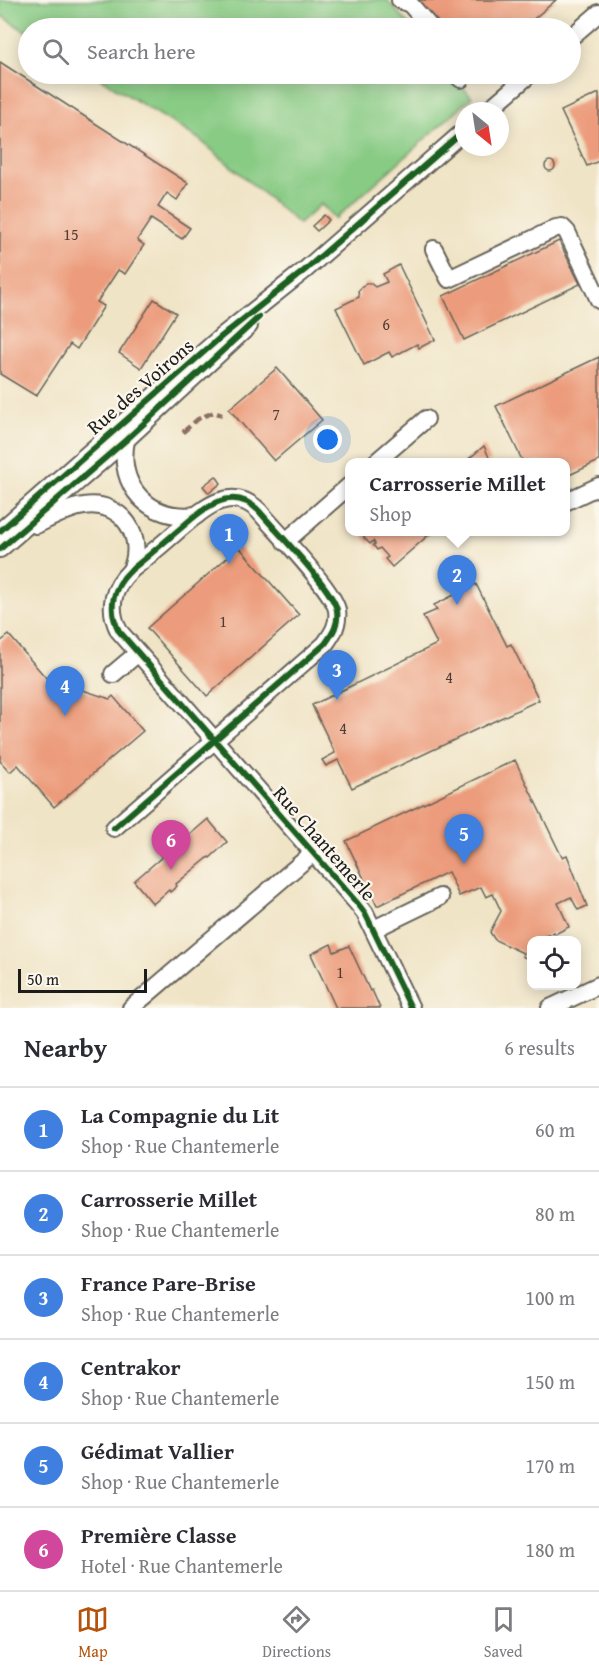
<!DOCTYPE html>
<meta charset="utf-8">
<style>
:root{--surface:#fff;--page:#f2f2f3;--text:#2b2b33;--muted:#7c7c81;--line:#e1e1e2;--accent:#b45309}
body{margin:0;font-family:"Gentium Book Plus",serif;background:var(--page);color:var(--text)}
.controls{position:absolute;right:18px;bottom:18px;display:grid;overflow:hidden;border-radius:12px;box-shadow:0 3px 15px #0003}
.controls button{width:54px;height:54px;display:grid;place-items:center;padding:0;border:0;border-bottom:2px solid var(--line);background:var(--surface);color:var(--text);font:30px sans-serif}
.compass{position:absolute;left:455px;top:102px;width:54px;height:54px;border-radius:50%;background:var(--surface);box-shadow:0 3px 15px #0003;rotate:150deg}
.scale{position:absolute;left:18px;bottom:15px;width:129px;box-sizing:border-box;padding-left:6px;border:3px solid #1c1c1c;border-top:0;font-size:16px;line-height:21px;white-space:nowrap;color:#1c1c1c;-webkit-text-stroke:4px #fbf7ec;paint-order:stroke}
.you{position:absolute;left:328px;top:440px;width:21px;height:21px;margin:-15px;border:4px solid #fff;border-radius:50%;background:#1a73e8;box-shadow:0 0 0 9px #1a73e833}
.badge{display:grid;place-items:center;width:39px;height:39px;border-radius:50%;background:var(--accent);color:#fff;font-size:20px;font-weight:700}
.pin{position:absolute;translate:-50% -50px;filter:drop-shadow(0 2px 3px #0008)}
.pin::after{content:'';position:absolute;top:32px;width:21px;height:18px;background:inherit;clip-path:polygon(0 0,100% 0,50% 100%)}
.popup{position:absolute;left:345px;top:458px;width:225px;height:78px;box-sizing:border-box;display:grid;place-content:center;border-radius:12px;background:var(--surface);filter:drop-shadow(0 2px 4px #0005);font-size:20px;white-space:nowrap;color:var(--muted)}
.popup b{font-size:22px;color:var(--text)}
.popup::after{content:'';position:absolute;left:50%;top:100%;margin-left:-12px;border:12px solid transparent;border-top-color:var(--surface)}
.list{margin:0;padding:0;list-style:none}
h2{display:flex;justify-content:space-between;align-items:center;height:78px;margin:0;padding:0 24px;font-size:26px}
h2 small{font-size:20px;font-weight:400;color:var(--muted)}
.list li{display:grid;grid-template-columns:39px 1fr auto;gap:18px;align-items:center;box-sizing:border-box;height:84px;padding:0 24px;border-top:2px solid var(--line)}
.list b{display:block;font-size:22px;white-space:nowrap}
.list p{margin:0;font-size:20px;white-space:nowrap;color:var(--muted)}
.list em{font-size:20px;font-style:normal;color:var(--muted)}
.icon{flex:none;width:33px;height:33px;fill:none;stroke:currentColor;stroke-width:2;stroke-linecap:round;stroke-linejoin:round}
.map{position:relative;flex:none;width:599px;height:1008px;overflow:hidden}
.search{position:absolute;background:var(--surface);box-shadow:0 3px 15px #0003;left:18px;right:18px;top:18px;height:66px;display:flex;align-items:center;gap:15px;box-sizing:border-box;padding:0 21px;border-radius:33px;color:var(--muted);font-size:22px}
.sheet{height:582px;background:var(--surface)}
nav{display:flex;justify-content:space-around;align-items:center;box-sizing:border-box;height:84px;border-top:2px solid var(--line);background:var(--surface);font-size:16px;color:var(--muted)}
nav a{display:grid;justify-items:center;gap:3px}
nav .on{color:var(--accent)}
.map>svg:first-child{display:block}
</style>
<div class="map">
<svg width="599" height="1008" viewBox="0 0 599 1008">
<rect width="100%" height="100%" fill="#fbf7ec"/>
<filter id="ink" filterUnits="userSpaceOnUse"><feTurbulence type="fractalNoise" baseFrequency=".0167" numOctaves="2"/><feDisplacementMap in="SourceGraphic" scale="12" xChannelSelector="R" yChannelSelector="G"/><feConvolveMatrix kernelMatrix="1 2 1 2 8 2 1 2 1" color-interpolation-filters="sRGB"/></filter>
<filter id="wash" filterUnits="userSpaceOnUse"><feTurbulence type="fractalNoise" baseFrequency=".008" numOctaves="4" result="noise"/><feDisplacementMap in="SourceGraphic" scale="24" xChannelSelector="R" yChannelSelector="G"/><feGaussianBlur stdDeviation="1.35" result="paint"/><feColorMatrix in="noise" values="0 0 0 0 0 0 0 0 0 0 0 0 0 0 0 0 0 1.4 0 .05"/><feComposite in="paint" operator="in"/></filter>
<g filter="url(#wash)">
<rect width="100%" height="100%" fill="#f0e4c6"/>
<!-- green -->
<g fill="#88cb84" stroke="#527450" stroke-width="1.5">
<path d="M0,0h387l25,28h-384v5l-28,-18z"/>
<path d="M93,74h358l21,23 -137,122 -14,-15 -22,20 -100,-85z"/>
</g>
<g id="blocks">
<!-- building -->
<g fill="#ec9c7c">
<path d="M411,0h145l-33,28h-87z"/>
<path d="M0,62l188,121 -11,17 -10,-7 -9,14 32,21 -8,11 -31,-20 -14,21 7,5 -19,29 -7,-4 -21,32 7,4 -27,43 -7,-5 -34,52 -36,-22z"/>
<path d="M599,93v68l-12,5 -26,-55z"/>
<circle cx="550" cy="166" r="5"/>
<path d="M324,215l5,5 -12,11 -5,-5z"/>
<path d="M559,241l21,43 -116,56 -21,-44z"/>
<path d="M399,265l36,75 -16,8 -2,-4 -25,13 -3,-5 -25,13 -28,-57 23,-11 -1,-6 8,-8h4l5,4 12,-5 -4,-8z"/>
<path d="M154,299l22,14 -35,55 -22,-15z"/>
<path d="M599,357v104l-34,16v-15h-42l-27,-56z"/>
<path d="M277,368l45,52 -48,41 -45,-52z"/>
<path d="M484,446l7,16h-26z"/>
<path d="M216,476l5,7 -12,10 -6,-7z"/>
<path d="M365,532h67l-40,35 -7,-8 3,-2 -8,-9 -3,2 -4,-5 2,-1 -2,-3 -3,3 -6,-6z"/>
<path d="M239,547l60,68 -92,81 -60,-68z"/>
<path d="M476,584l31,62 4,-2 28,56 -187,88 -14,-28 -12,6 -4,-6 13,-7 -23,-48 125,-61 -14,-28 14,-6 -3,-5z"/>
<path d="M9,635l57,66 14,-12 30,10 3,-3 30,35 -89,76 -36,-42 -8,7 -10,-11v-119z"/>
<path d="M515,760l47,97 5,-2 20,51 -9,4 -7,-13 -13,6 11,24 -14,7 -1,-2 -9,4 -2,4h-11v21l-10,-5 1,-3 -28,-13 -2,-3 -3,-5 11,-21 -8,-17 -7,3 -5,-10 -22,9 -11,-24 -71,34 -31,-65z"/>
<path d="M208,819l19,23 -17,16 -1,-1 -33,27 1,2 -7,6 -1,-2 -16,14 -19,-23 28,-24 -3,-4 18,-14 3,4z"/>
<path d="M331,944l3,8 15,-6 21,45 2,-1 8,18h-44l-25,-54z"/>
</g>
</g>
</g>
<g filter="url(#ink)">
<use href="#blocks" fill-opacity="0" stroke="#666258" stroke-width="1.5"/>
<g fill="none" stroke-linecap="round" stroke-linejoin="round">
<defs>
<g id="minor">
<path d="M400,0l10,4 21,24"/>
<path d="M570,38l29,-25"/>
<path d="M456,74l5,5"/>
<path d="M487,111l43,-37"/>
<path d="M434,249l15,30 107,-51 6,-1 5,5 32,68"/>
<path d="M126,440c-9,47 23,81 71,75"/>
<path d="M376,462l50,-43"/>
<path d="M565,502l34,-16"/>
<path d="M36,525c15,-7 32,-17 48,-19 38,-6 62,31 47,64"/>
<path d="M0,531l222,-195 83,-66 159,-139"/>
<path d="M285,542l64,-56"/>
<path d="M0,549l126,-109 123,-114"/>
<path d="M113,674l25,-21"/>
<path d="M114,828l211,-184c8,-11 14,-20 12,-34 -4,-21 -62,-80 -78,-99 -30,-30 -60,2 -84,22 -15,13 -29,25 -44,37 -18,17 -24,38 -12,61l239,273 7,9 46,95"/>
<path d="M374,929l66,-32"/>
<path d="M131,1008l182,-155"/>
<path d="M550,1008l49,-23"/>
</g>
</defs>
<!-- minor casing -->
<use href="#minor" stroke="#666258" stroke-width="20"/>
<!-- minor -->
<use href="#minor" stroke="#fff" stroke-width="16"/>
<!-- quiet -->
<path stroke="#8d6e63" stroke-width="4.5" stroke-dasharray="9 4.5" stroke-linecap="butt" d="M183,432l15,-13 16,-7 8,3"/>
<defs>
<g id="cycleway">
<path d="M0,531l222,-195 83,-66 159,-139"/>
<path d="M0,549l126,-109 133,-123"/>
<path d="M114,828l211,-184c8,-11 14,-20 12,-34 -4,-21 -62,-80 -78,-99 -30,-30 -60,2 -84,22 -15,13 -29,25 -44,37 -18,17 -24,38 -12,61l239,273 7,9 46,95"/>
</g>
</defs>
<!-- cycleway casing -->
<use href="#cycleway" stroke="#fbf7ec" stroke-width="10"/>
<!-- cycleway -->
<use href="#cycleway" stroke="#1b5e20" stroke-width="6"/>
</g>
</g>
<g text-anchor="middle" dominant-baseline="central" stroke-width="4.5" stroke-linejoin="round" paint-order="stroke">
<!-- number labels -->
<g font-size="16" fill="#503c34">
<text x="71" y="234">15</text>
<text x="386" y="324">6</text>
<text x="276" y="414">7</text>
<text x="223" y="621">1</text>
<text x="449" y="677">4</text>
<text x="343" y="728">4</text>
<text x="340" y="972">1</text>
</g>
<!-- street labels -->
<g font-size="20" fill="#1c1c1c" stroke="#fbf7ec">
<text transform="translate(140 386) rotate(-41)">Rue des Voirons</text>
<text transform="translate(325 843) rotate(49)">Rue Chantemerle</text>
</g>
</g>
</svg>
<div class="controls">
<button><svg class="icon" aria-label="locate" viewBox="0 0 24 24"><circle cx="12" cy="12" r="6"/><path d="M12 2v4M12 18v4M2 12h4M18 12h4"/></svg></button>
</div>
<svg class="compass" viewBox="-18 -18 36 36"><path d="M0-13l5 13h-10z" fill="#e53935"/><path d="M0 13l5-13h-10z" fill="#7c7c81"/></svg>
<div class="scale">50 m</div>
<div class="you"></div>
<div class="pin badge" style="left:229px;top:564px;background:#3f7fe0">1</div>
<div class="pin badge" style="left:457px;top:605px;background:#3f7fe0">2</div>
<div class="popup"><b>Carrosserie Millet</b>Shop</div>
<div class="pin badge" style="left:337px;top:700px;background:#3f7fe0">3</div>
<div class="pin badge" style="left:65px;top:716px;background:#3f7fe0">4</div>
<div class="pin badge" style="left:464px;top:864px;background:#3f7fe0">5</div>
<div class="pin badge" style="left:171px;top:870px;background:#d1479c">6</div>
<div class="search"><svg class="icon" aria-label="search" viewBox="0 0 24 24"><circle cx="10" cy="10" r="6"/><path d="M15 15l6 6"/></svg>Search here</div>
</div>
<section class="sheet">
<h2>Nearby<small>6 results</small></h2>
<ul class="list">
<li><span class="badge" style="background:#3f7fe0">1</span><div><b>La Compagnie du Lit</b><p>Shop · Rue Chantemerle</p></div><em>60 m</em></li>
<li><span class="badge" style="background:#3f7fe0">2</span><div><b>Carrosserie Millet</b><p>Shop · Rue Chantemerle</p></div><em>80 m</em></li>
<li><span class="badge" style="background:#3f7fe0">3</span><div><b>France Pare-Brise</b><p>Shop · Rue Chantemerle</p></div><em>100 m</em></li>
<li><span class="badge" style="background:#3f7fe0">4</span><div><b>Centrakor</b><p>Shop · Rue Chantemerle</p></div><em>150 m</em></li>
<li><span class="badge" style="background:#3f7fe0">5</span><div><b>Gédimat Vallier</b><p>Shop · Rue Chantemerle</p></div><em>170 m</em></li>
<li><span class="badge" style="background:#d1479c">6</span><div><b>Première Classe</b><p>Hotel · Rue Chantemerle</p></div><em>180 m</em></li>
</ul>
</section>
<nav>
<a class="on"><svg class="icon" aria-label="map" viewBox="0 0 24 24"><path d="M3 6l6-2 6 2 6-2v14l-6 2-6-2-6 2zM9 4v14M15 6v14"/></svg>Map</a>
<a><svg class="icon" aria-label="directions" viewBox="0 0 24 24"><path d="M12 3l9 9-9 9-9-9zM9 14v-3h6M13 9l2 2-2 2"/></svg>Directions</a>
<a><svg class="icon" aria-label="saved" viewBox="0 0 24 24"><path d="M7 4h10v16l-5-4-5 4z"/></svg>Saved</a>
</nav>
